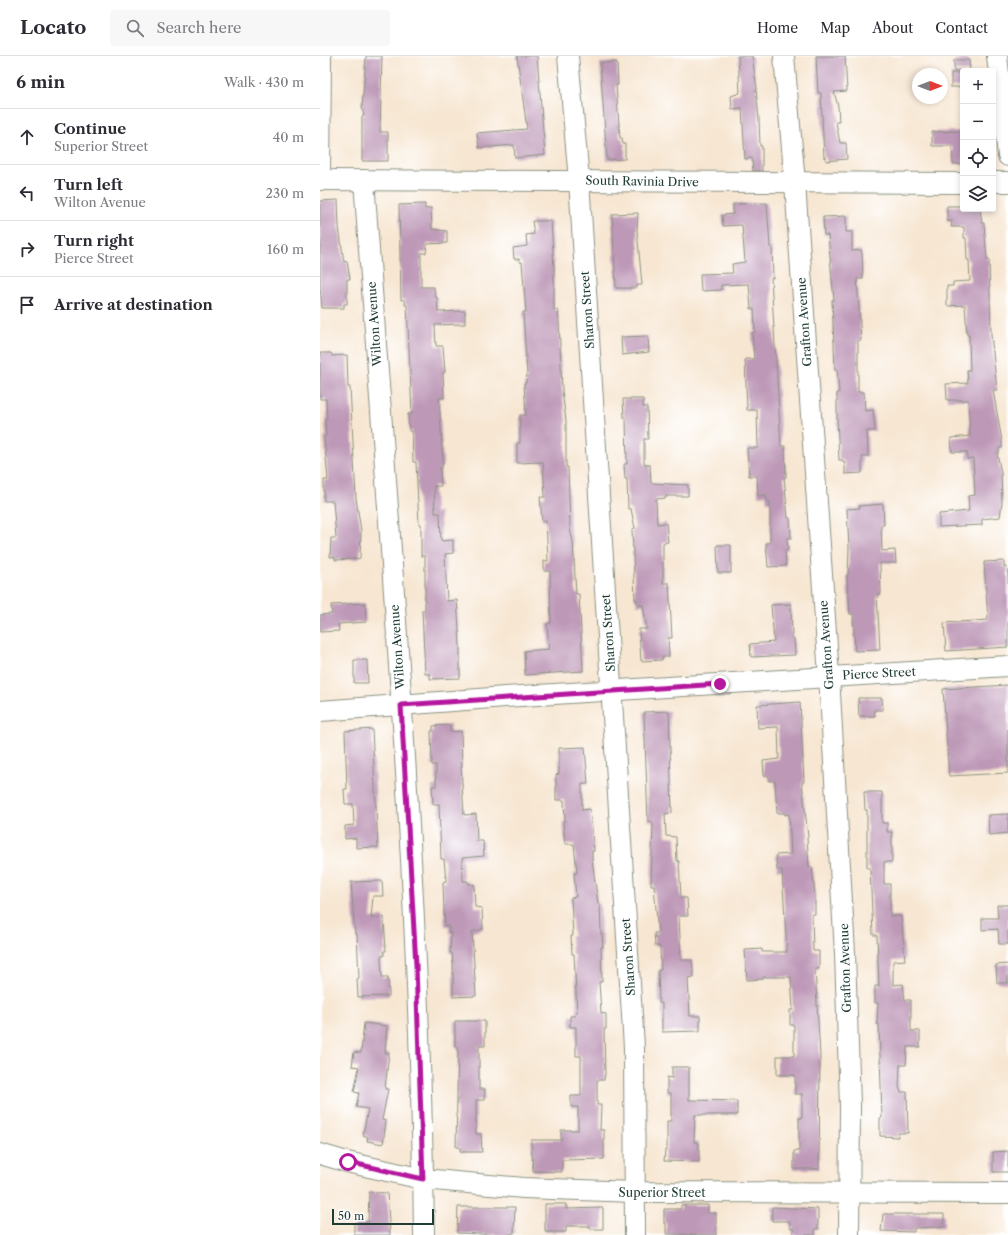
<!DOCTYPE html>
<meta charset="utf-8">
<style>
:root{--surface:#fff;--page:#f7f7f7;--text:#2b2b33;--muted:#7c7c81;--line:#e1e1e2}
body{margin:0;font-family:"Libre Caslon Text",serif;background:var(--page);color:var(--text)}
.controls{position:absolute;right:12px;top:12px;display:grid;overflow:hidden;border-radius:4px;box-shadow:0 2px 6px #0003}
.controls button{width:36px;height:36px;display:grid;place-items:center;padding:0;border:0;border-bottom:1px solid var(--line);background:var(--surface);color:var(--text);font:20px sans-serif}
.compass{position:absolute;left:592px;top:12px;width:36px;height:36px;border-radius:50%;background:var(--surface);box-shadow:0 2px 6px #0003;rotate:90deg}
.scale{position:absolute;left:12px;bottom:10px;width:102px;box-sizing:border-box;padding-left:4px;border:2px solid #1f3d34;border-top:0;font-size:11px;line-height:14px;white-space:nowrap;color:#1f3d34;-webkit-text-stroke:3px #fff;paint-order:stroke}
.stop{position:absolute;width:12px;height:12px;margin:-9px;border:3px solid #b5179e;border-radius:50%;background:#fff}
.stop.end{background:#b5179e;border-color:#fff;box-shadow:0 1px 4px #0008}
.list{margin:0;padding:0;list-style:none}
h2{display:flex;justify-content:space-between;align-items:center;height:52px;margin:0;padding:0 16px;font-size:17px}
h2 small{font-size:13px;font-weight:400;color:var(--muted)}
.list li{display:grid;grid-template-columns:26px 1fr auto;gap:12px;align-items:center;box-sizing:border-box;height:56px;padding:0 16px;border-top:1px solid var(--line)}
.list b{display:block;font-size:15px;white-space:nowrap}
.list p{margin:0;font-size:13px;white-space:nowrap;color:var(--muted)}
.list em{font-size:13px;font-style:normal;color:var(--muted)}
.icon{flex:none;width:22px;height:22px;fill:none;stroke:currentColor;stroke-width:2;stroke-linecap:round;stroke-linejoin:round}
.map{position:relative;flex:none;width:688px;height:1179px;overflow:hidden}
header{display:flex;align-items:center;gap:24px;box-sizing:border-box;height:56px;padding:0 20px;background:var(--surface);border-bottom:1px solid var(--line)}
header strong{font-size:19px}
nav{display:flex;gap:22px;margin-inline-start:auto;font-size:14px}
.search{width:280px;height:36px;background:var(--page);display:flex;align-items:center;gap:10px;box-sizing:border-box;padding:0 14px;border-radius:4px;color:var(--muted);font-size:15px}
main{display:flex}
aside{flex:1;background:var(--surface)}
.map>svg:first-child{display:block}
</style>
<header>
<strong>Locato</strong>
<div class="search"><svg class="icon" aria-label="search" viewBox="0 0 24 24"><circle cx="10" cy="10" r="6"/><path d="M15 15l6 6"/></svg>Search here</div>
<nav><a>Home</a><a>Map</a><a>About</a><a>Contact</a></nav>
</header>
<main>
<aside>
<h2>6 min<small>Walk · 430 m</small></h2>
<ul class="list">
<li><svg class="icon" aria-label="ahead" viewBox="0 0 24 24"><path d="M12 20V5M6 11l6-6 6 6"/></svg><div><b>Continue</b><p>Superior Street</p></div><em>40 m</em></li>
<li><svg class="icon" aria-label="left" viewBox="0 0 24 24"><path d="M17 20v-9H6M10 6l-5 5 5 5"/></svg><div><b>Turn left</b><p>Wilton Avenue</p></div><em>230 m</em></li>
<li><svg class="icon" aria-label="right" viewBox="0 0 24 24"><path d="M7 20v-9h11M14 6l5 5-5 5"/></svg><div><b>Turn right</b><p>Pierce Street</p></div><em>160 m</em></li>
<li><svg class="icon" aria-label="arrive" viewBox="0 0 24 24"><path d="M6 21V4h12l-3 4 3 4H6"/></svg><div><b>Arrive at destination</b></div></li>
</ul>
</aside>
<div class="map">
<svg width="688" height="1179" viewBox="0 0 688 1179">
<rect width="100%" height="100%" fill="#fff"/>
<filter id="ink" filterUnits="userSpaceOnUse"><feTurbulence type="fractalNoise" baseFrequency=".025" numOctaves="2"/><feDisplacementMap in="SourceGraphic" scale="8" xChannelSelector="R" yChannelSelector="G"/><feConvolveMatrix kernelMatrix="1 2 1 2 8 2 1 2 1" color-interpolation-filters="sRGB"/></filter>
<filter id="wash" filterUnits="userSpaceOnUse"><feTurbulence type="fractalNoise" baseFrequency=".012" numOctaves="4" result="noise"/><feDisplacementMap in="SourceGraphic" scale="16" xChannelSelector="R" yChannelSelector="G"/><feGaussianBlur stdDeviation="0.9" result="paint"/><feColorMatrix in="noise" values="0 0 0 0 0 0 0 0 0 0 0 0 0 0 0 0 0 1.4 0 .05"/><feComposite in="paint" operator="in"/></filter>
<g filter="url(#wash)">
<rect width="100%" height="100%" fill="#f7e6d1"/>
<g id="blocks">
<!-- building -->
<g fill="#bd98b7">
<path d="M46,0h16l-2,76h8v29h-26v-45h2l-2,-9z"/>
<path d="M197,0h20l8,99 -30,3 -1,-13 -35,3 -2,-15 50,-4z"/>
<path d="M418,0h14l5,33h-1l3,30 1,27h2v25h-9l-1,-13 -7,1 -3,-51 -10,1 -1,-13 9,-3z"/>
<path d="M496,0h29l2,35 -13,1 4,14 1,16h-3l4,21h6l1,16 -21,2v-4l-2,1 -3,-65h-3z"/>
<path d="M634,4h15l1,11h-16z"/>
<path d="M297,6l1,23h-2l4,53h2l1,6h2v15l-18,1 -7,-97z"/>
<rect x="631" y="17" width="12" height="14"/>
<path d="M643,75v33h-10l-1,-18h-20v-14z"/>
<path d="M18,144l1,27 5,35 3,-1 3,18h-3v25h-3v4h-22l-2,-21v-86z"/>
<path d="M447,147l3,44h2l1,31h-2l10,168h4l1,31h-2l4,41h2l1,20h-4l1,12h-3l1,16 -18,1 -2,-24h4v-41h-3l-1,-7 -8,1 -1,-20h-8l-2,-28h11l-1,-38h-10l-2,-51h9l-2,-26 3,-1 -1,-23h-3l-2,-25 -28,1v5l-20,1 -1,-17 33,-1 -1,-9 13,-2 -3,-37 -19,1 -1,-11 11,-1v-10z"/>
<path d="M105,148v5l6,-1 1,21 15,2v12l-20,1 -1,9h-5v34h13l1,10h2l1,15 27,-1v13l-30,1 1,21h7l2,26 -2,1 1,25h-5l4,64 -1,6h-2l1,18h-7l1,27h5l1,28 12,-1v13l-8,1 2,47 10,-1 3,45v33l-30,1v-5h-5l-3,-64h3v-54h-4v-32h-2l-3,-62h-3l-1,-31h-3l-1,-17h4l-5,-109h-2v-5h-4l-2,-95z"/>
<path d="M627,150h16v3h17l2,14h2l3,37h2l2,74 6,56h-4l9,51v7h-3v5h-2l4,20 1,30 -2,14 -18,2v6l-43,2v-13l30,-3 -1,-15 7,-1 -2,-37 -6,1v-7h-15l-1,-14 19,-2 -2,-36h-21l-1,-16 22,-1 -1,-13h3l-1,-35h-2l-2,-30 -18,1v-20h6v-4l17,-1 -1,-21h-2l-1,-22h-2v-11h-13l1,-6h-5z"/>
<path d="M318,157l-1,17 5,55h-5v3h-21l-4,-74z"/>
<path d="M526,160v16h6v19l9,-1 1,4 1,25h-6l4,61h-3v52h6l1,19 8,-1 2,21h-8l1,25 -6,1v16l-17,1v-11h-2v-3h-4l-2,-43v-24h2l-2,-24h-2l-3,-69h2l-6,-65h-4l-1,-18z"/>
<path d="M212,165h19l3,46v43h4l1,12 3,68 4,31v46h2l2,62 3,13 3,52h3l4,77 -58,4 -1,-24 25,-2 -2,-25 4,-1 -1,-52h-6v-10h4l-2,-40h-4l-2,-24h5l-2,-35 -26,1v-20h3v-28h6l-2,-32h2l1,-9 -4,-62h3l-4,-50h-2l-1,-3h-5l-1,-11 14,-2 -1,-11 8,-1z"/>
<path d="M328,280l1,16 -27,3 -1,-18z"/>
<path d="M0,297h11l1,3 15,-1 1,32h2l6,111 5,33 -1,27 -3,1 -22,1v-3h-5l1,-19h5l-3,-37h-9v-21h4l-4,-43 2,-1 -1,-16 2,-1 -1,-20h-6z"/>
<path d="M303,343h20v8h4l1,32h-4v23l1,3h5l1,18 37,2v11h-22v2l-10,1 1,25 9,-1 2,19 -5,1v40h6l3,55h-4l1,19h-7v3l-21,1 -2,-32h8l-4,-24h-6v-5h-2l-3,-71 3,-1 -4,-19h-3l-1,-30h-2l-1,-15h3l-1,-46h-2z"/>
<path d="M563,448l1,21h-3l1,26 13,-1 1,13h-16l1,31h-4l3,56 -25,1 -2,-37h-3l-1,-18h-1l-1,-21h1l1,-27 -2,-39 13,-1 -1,-2z"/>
<path d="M397,489h14v28h-13z"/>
<path d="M684,505v6h3l1,11v69l-62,4 -2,-28 44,-3 -4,-58z"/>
<path d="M45,547l1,19 -28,2 1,7 -19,1v-17l12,-1 -1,-9z"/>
<path d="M471,548l1,34h2l1,17 -44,2 -1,-13 24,-2 -3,-37z"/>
<path d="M34,604h13l1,23h-14z"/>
<path d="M688,629v88l-59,3 -6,-87z"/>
<path d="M538,642h24l1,12h-9l1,6h-16z"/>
<path d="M480,646l4,80h-2l6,55 -1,1 2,29h3l3,28v19h-3l1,37h6v18h-4l5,87 -1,113h-25v-18h5v-33h3v-24h-7v-19h-18v-19h17v-31h-4v-15h3l-2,-33h-28v2l-16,1 -2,-30 17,-1v3h25l-5,-82h-5l-1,-15 15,-1 -2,-40 -4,1v-2h-8l-2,-32h-6v-5h-5l-1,-15 16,-2 -1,-32 -20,1 -1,-23z"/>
<path d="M349,655l3,102 -7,1 1,22 10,1 1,24h2l2,37h6l1,18h-9l2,44h11l2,17 -6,1 2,38h10v15l-38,1v-29h-3l-1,-33h3l-1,-22 -1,-2h-4l-1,-13h4l-4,-48h-3l2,-62 -2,-2h-3l-4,-109z"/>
<path d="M130,669v7l11,-1 1,36h-1l3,48 12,-1 1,27h6l1,15 -22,2 1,23h5v3h6l1,23 7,1 1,21 -11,3 4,64 -23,1v-33l-1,-11h-2l1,-20h-2v-7h-4l-1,-15 -1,-29 3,-1 -2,-22h-3l-2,-55h-6l-1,-18h4v-21h-4l-1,-34h2v-5z"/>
<path d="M52,673l6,118 -22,1v-10l-11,1v-13l9,-1 -1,-21h-8l-1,-15h3l-2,-58z"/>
<path d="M265,691l3,37h-6v26l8,-1 4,42h-2v8l6,45h2l1,30h1l1,13h-2l1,35h-3l2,31 5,1v15h-2l1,45 -1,6h-7v25h4l-1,25h4v29l-42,1v12l-29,-1 -2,-31h30v-10h17v-23h-7v-11h10v-40h-5v-29h-6v-11h5l1,-4h1l-3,-58h-2l-1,-18h2l-2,-38 5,-1 -2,-24h3l-3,-29h-9l-2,-23h2l-1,-21h-8v-25l3,-1v-26z"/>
<path d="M544,736h18v31h5v9h5v30h-8v22h6v32h11l4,44 -12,1v24l10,-1 2,16h6v31h9v16h-13l-1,18h-6l-1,22 2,5h6l1,41h-10v4l-18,-1v-18h2l-3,-94h-2l1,-21h-3v-17h4l-2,-51h-4l-3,-67h-3v-58h-2z"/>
<path d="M688,758v19l-19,2 -1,-20z"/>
<path d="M62,825l1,15h-10l-2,22 13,-1 2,34h-2v5h-3l1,21h6l1,19 -31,1 -1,-18 2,-1 -2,-44h-2l-4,-52z"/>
<path d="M677,849h11v39h-9l-1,-15 -16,1v-12h16z"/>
<path d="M688,908v19h-11l-1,-18z"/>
<path d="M135,965h30v25h-6v43h6l-1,11h-8v34h5l1,18h-22v-5h-4l2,-100h-3z"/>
<path d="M44,967l23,3 -2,27h4l-4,36h3l-6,31 4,1 -3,23 -16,-3 1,-4 -5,-2 5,-26 -12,-2 3,-14 -5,-1 5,-25 -7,-1 2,-14 7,1z"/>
<path d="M352,1011h17v33l48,1v14h-42l-1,27 5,1v19l-35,-1 1,-11h2v-29h4v-28h-4v-16l5,1z"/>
<path d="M688,1095v21h-15v-20z"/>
<path d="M49,1136l18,1 3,42h-36v-12h14z"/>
<path d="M225,1148h21v5l37,-1v21h-13v-3h-24v6h-21z"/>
<path d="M361,1149h27v8h8v22l-50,-1v-11h-2v-14h17z"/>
<path d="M138,1151h57l-1,26 -10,2 -47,-2z"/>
<path d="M452,1151l46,2v20h-3v6h-22v-7h-3v-7h-18z"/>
<path d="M563,1158h61v13l-30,1v4l-33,-1z"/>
</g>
</g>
</g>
<g filter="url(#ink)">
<use href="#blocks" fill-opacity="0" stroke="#8b9282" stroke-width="1"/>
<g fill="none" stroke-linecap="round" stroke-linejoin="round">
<defs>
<g id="minor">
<path d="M248,0l11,124 55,867 1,188"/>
<path d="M464,0l11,127 34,493 16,277 5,153 -1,129"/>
<path d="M677,0l11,100"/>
<path d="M0,123l1,-123"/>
<path d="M0,124l643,3"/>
<path d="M44,124c25,351 56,703 60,1055"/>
<path d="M673,126h15"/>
<path d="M0,655l185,-14 503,-31"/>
<path d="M0,1098l27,8 76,17 101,9 111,4 373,1"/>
</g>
</defs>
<!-- minor casing -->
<use href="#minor" stroke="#8b9282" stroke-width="22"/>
<!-- minor -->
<use href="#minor" stroke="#fff" stroke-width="20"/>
</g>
</g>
<g fill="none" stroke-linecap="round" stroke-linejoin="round" filter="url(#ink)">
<!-- route -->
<path stroke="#b5179e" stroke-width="5" d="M28,1106l75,17 -7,-214 -15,-260 319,-21"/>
</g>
<g text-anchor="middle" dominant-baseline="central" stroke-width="3" stroke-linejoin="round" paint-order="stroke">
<!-- street labels -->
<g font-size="12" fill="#1f3d34" stroke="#fff">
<text transform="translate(322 125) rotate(1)">South Ravinia Drive</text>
<text transform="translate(267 254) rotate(-94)">Sharon Street</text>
<text transform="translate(484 266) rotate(-94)">Grafton Avenue</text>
<text transform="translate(54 268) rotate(-94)">Wilton Avenue</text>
<text transform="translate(288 577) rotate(-94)">Sharon Street</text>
<text transform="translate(506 589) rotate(-94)">Grafton Avenue</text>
<text transform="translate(77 591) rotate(-94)">Wilton Avenue</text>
<text transform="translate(559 617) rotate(-3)">Pierce Street</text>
<text transform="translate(308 901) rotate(-94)">Sharon Street</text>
<text transform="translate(525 912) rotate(-92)">Grafton Avenue</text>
<text x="342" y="1136">Superior Street</text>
</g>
</g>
</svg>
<div class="controls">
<button>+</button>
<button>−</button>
<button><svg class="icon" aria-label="locate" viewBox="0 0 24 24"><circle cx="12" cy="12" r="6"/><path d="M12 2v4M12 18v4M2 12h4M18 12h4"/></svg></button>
<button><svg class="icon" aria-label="layers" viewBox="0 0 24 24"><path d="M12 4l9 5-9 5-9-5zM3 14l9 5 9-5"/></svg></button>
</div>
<svg class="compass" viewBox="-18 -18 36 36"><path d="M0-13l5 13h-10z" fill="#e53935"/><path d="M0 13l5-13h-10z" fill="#7c7c81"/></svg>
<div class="scale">50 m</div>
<div class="stop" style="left:28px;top:1106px"></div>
<div class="stop end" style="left:400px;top:628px"></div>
</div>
</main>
